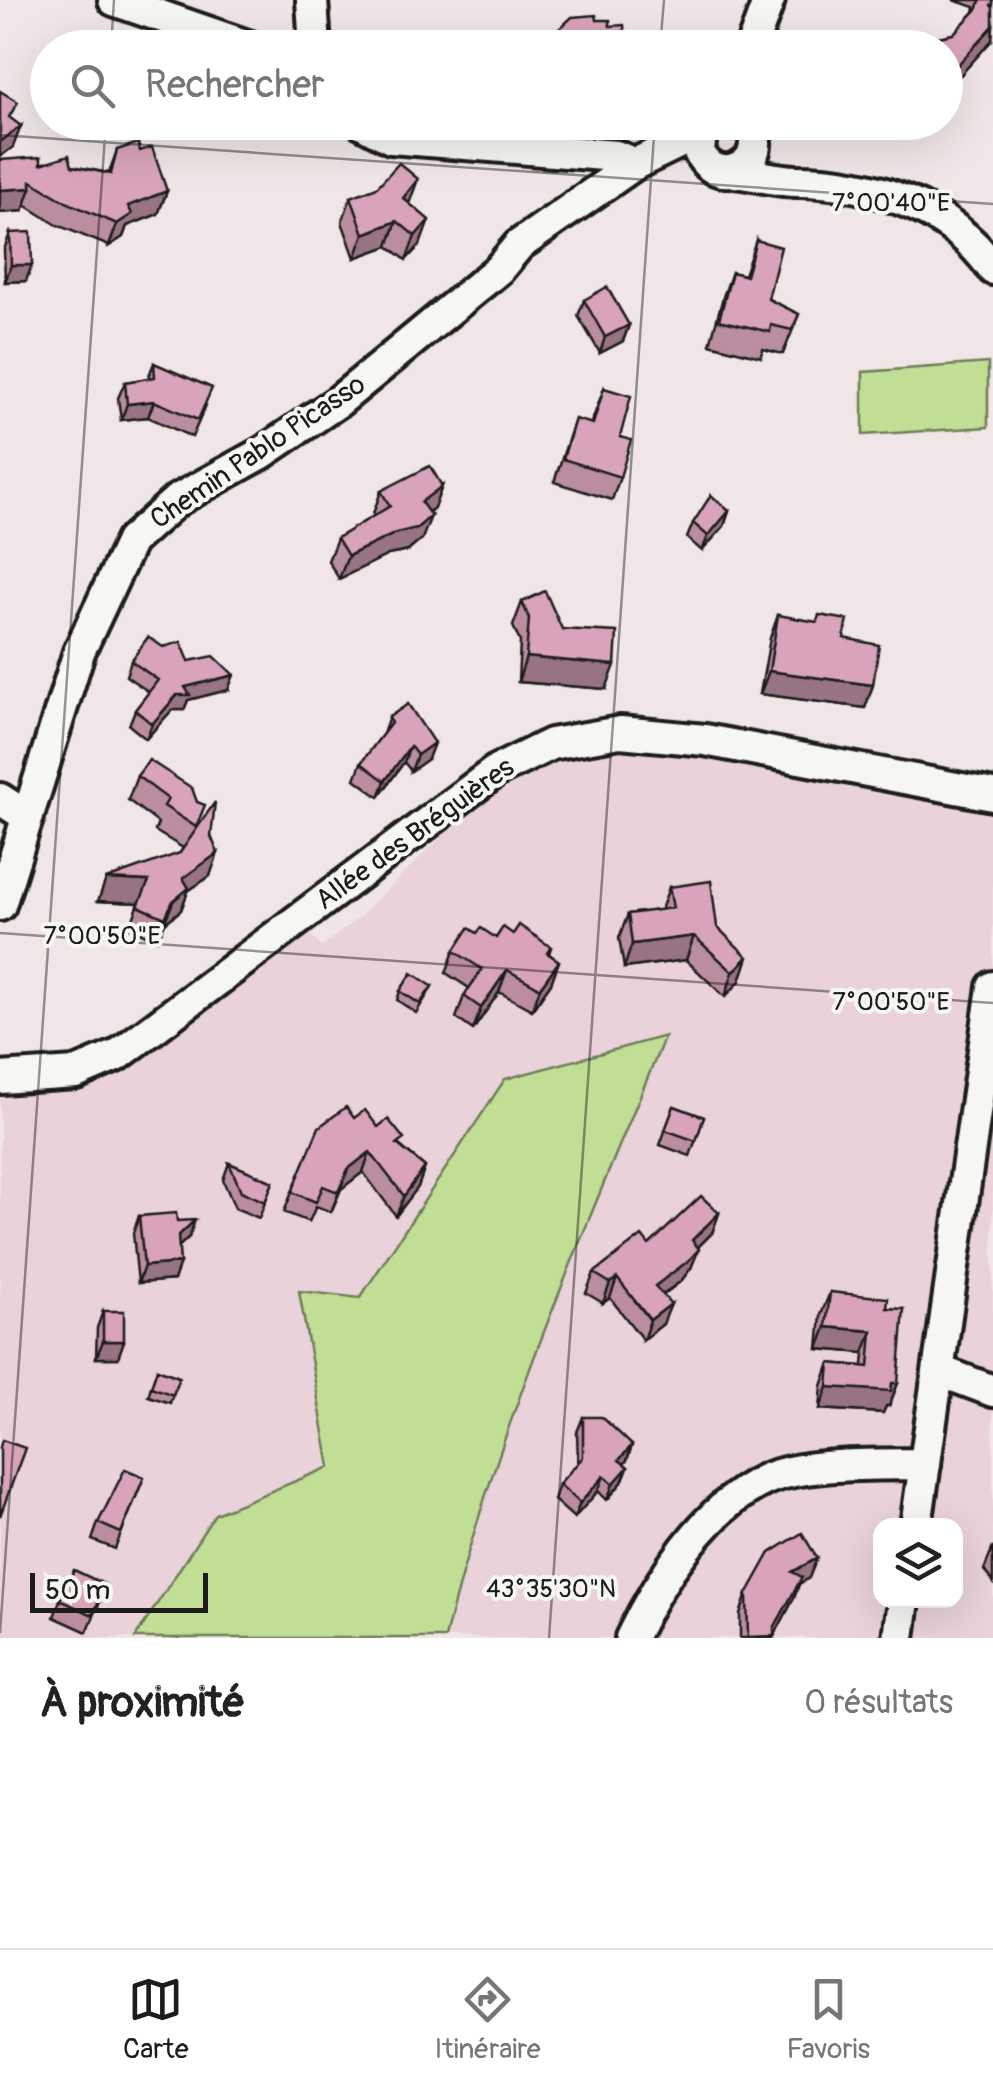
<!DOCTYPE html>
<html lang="fr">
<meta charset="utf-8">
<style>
:root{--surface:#fff;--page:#f6f6f6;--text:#222;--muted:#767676;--line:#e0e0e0;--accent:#1c1c1c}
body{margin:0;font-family:Pangolin,sans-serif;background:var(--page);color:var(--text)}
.controls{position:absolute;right:30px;bottom:30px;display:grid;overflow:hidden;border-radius:20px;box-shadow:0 10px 40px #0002}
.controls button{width:90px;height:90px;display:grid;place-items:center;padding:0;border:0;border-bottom:2px solid var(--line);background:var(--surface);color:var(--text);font:50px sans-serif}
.scale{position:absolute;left:30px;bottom:25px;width:178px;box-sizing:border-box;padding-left:10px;border:5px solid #1c1c1c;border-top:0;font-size:28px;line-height:35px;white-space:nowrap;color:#1c1c1c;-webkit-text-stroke:8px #f6f6f2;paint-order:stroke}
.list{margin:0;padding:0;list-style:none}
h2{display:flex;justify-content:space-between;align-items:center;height:130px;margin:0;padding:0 40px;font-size:42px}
h2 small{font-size:32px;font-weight:400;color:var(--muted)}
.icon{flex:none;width:55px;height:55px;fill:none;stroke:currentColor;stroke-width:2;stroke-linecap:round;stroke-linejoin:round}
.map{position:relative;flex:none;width:993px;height:1638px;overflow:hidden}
.search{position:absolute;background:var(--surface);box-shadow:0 10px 40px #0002;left:30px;right:30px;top:30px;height:110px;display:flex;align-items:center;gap:25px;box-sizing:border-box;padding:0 35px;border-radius:55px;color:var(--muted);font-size:38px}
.sheet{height:310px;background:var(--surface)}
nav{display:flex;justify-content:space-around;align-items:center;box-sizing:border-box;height:140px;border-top:2px solid var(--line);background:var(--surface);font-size:28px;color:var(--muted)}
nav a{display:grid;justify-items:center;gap:5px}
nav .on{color:var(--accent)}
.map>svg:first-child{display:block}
</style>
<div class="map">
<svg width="993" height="1638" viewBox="0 0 993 1638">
<rect width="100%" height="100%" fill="#f0e6e7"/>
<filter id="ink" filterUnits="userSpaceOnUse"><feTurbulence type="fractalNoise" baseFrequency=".01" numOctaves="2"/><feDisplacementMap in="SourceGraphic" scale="20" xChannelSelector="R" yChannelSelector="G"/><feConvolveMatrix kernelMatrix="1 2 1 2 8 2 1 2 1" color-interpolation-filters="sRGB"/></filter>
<g filter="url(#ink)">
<!-- built -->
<path fill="#e9d2da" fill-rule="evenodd" d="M648,746l345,50v842h-993v-546l34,-2 272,-160 15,17 36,-28 119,-116 92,-48zM880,1526h76v74h-76z"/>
<!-- green -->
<g fill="#c1de95" stroke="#6e7d58" stroke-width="2.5">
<path d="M988,363v64l-125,8v-63z"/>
<path d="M665,1036c-82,198 -169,394 -220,602h-310l80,-124 115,-47 -31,-176 61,7 145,-219z"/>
</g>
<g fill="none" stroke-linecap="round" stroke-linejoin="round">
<defs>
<g id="minor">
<path d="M114,0l139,48"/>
<path d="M312,0l3,48"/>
<path d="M751,48l18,-48"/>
<path d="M361,122l30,16 225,18 19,8"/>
<path d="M709,122l-8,10 -2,20c21,43 78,5 47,-30"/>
<path d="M735,172c20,2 42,9 61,9 73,0 154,25 197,88"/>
<path d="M0,799l28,18"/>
<path d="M0,905l79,-253 52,-111 46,-41 85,-47 77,-52 160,-132 20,-24 116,-81 66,-32"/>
<path d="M0,1078l76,-5 42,-18 378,-284 55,-27 69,-12 85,8 288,55"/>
<path d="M940,1371l53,20"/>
<path d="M916,1526l77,-539"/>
<path d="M631,1638c27,-57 74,-130 133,-158 38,-18 118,-15 161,-16"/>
<path d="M899,1638l5,-38"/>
</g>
</defs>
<!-- minor casing -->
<use href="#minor" stroke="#1c1c1c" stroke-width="38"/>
<!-- minor -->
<use href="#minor" stroke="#f6f6f2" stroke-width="30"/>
</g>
<!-- wall -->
<g fill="#bb8da1" stroke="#1c1c1c" stroke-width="2.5">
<path d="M953,0h40l-1,40 -46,51v-43h-29l2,-7 34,-7 21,-22 1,-5z"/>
<path d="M117,150l23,1 27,40 -9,23 -31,12 -4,11 -14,9 -52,-21 -32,-20 -2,6 -23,2v-53l72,6 37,7z"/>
<path d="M351,197l58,6 11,42 -14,15 -18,-14 -33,12 -13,-36z"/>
<path d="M10,233l16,48 -21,1 -1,-32z"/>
<path d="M756,240l12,59 31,15 -16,40 -20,-5 -2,8 -51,-13 13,-47 9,-25 12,3z"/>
<path d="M584,300l45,25 -6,16 -23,12 -22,-37z"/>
<path d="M154,363l52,42 -14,32 -44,-20 -27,3 -3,-22 7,-16 23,-4z"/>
<path d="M604,388l16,49v40l-8,23 -58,-18 21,-63 16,5z"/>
<path d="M442,486l-8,22 -6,5 -6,26 -14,12 -20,4 -49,24 -11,-18 9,-23 37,-22 -1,-2 8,-23z"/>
<path d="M729,511l-5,15 -22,25 -15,-13 6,-15z"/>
<path d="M522,602l40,27 44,60 -88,-7 2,-40 -7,-16z"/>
<path d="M778,615l66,23 29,47 -8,23 -105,-14 10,-56z"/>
<path d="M163,647l26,14 39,29 -40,10 -4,10h-12l-26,29 -17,-14 6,-15 14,-18 -23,-16 5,-15z"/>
<path d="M389,717l39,42 -17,12 -7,-9 -25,35 -24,-18 6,-16 22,-29z"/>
<path d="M137,776l55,12 4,41 15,7 -1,40 -22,15 -7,19 -16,13 -8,17 -27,-12 9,-25 -41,-2 82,-48 3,-5 -28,-17 3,-8 -30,-23z"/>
<path d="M669,887l48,40 23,54 -15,16 -39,-37 -62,8 -5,-30 9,-24 33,-4z"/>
<path d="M513,934l38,13 -2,7 10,7 -8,22 -19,27 -33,-18 -26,38 -17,-12 8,-22 5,-8 -23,-15 8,-22z"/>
<path d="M432,986l-4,8 -12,19 -19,-13 3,-9z"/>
<path d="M674,1106l30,11 -14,39 -30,-11z"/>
<path d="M354,1118l24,9 47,40 -7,20 -22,29 -33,-44 -22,17 -10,23 -15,-6 -7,16 -25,-10 8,-20z"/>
<path d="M229,1163l44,19 -14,36 -24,-10 -12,-28z"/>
<path d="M719,1213l-7,20 -14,14 -7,21 -10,13 -18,14v29l-20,16 -33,-42 -7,5 -17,-10 8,-20z"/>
<path d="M139,1216l50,21 -10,9 -5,34 -36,3 -5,-50z"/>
<path d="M830,1292l57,16 11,75 -9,23h-3l-3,7 -63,-4 2,-23 8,-23 33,3 1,-13 -46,-4 3,-34z"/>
<path d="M103,1311l15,47h-22l1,-30z"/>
<path d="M157,1369l22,8 -9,26 -22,-7z"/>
<path d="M583,1417l49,28 -5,15 -3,4 4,3 -6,15 -15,18 -9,-9 -24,27 -20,-18 5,-16 19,-21 -1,-31z"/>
<path d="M144,1477l-29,72 -23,-9 6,-17z"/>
<path d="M993,1547v36l-9,-13z"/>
<path d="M809,1578l-10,6 -5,14 -21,40h-33v-24l7,-20z"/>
<path d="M60,1600l40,2 -13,30 -33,-15z"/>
</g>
<!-- shaded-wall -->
<g fill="#987383" stroke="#1c1c1c" stroke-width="2.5">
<path d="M993,26l-1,14 -46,51 5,-19z"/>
<path d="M21,126l-8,21 -13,10v-15z"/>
<path d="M418,179l-9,25 -6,-6z"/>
<path d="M31,188l-8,23 -23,2v-23z"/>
<path d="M167,191l-9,23 -31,12 -4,11 -14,9 8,-22 11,-18z"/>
<path d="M429,220l-9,25 -14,15 9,-24z"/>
<path d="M397,221l-9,25 -33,12 9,-24z"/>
<path d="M11,265h21l-6,16 -21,1z"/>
<path d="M629,325l-6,16 -23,12 5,-16z"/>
<path d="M154,401l-6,16 -27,3 6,-16z"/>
<path d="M442,486l-8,22 -22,16 9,-22z"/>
<path d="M729,511l-5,15 -22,25 6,-15z"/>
<path d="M431,516l-9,23 -14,12 -20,4 -49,24 9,-23z"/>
<path d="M526,657l89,8 -9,24 -88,-7z"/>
<path d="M769,671l104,14 -8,23 -105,-14z"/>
<path d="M234,675l-6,15 -40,10 -4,10h-12l-26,29 6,-15 33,-37z"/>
<path d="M434,743l-6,16 -17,12 6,-16z"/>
<path d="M410,746l-6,16 -25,35 6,-16z"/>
<path d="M218,853l-8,23 -22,15 -7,19 -16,13 -8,17 26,-62z"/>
<path d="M106,879l43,2 -8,22 -43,-2z"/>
<path d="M694,936l-8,24 -62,8 8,-24z"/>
<path d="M748,957l-8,24 -15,16 8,-25z"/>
<path d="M559,961l-8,22 -19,27 8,-22z"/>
<path d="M507,970l-8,22 -26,38 8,-22z"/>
<path d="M370,1152l-7,20 -22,17 -10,23 17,-43z"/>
<path d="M425,1167l-7,20 -22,29 8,-20z"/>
<path d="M719,1213l-7,20 -27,27 7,-20z"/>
<path d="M195,1220l-6,17 -17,16 6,-17z"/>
<path d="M699,1249l-8,19 -10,13 -33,24 7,-19z"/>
<path d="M180,1263l-6,17 -36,3 6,-17z"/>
<path d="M617,1278l-7,20 -7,5 7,-20z"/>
<path d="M671,1304l-8,20 -20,16 7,-20z"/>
<path d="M826,1327l46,4 -8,22 -46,-4z"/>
<path d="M103,1341h21l-6,17h-22z"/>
<path d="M892,1383h6l-9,23h-3l-3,7 -63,-4 8,-22z"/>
<path d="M632,1445l-5,15 -13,15 5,-15z"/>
<path d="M628,1467l-6,15 -15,18 6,-16z"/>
<path d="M604,1476l-6,15 -24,27 6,-15z"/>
<path d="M817,1558l-8,20 -10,6 -5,14 -21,40h-26l45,-66z"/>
</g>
<!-- building -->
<g fill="#d9a4bb" stroke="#1c1c1c" stroke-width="2.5">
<path d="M980,0h13v4l-2,1 2,3v18l-42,46 -5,-5v-19h-21l-6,-7 34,-7 25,-26z"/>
<path d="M596,15l1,5h13v6l14,-1 2,23h-74l-1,-11h6v-6l15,-14z"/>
<path d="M0,91l18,11 -9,15 12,9 -21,16z"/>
<path d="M138,143l2,8 12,-4 15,44 -39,15 4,8 -15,10 -51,-22 -35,-21v7l-31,2v-30l41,-3v7l28,-9 3,11 39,8 6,-24z"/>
<path d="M399,163l19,16 -15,19 26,22 -14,16 -18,-15 -33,13 -13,-37 26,-10z"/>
<path d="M31,232l1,33h-21l-1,-32z"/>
<path d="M756,240l25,7 -13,52 31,15 -7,16 -21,-5 -1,7 -51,-12 13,-48 14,4z"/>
<path d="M607,287l22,38 -24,12 -21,-37z"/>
<path d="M154,363l58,25 -14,32 -44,-19 -27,3 -2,-22 30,-5z"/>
<path d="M604,388l27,8 -11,41 11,3 -11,37 -57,-18 12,-40 18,5z"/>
<path d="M430,466l12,20 -21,16 10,14 -14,12 -21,5 -48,23 -11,-18 53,-32 -9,-15z"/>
<path d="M711,495l18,16 -21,25 -15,-13z"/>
<path d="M545,591l17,38 55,3 -2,33 -89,-8 3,-39 -7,-16z"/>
<path d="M778,615l39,7 2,-7 29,5 -4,18 35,7 -6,40 -104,-14z"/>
<path d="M148,637l15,10 18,-5 8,19 25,-5 20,19 -49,12 5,8h-13l-25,29 -17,-14 23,-30 -27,-19z"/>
<path d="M408,704l26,39 -17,12 -7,-9 -25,35 -24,-18 30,-40 -2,-6z"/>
<path d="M149,760l43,28 5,14 8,3 -9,22 -32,-21 4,-7 -31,-23z"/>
<path d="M215,802l-4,34 7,17 -35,25 6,10 -16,13 -8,17 -27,-12 11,-25 -43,-2 74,-26z"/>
<path d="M711,881l6,46 31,30 -15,15 -39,-36 -62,8 -4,-30 45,-6 -4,-21z"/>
<path d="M519,925l32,22 -4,6 12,8 -19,27 -33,-18 -26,38 -17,-12 18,-27 -28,-18 15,-23 8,5 4,-5 15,10 7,-11 10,7z"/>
<path d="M412,973l20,13 -12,18 -20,-13z"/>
<path d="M674,1106l30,11 -8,24 -31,-11z"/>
<path d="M346,1107l8,11 11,-8 13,17 10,-8 16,20 -7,5 28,23 -21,29 -34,-44 -22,17 -10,23 -15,-6 -7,16 -24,-10 27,-65z"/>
<path d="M229,1163l44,19 -8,20 -24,-11z"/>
<path d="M701,1196l18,17 -27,27 7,9 -11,12 -33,25 16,18 -21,16 -33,-42 -7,5 -16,-10 48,-37 7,9z"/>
<path d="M176,1213l1,8 18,-1 -17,16 2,27 -36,3 -5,-50z"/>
<path d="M830,1292l58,6 -1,10 17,1 -6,74h-6l-1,8 -63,-4 2,-24 39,4 3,-36 -46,-4z"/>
<rect x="103" y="1311" width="21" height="30"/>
<path d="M157,1369l22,8 -6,18 -22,-8z"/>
<path d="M583,1417h19l30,28 -13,15 9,7 -15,17 -9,-8 -24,27 -21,-19 24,-27z"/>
<path d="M2,1440l23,8 -25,68v-69z"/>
<path d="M125,1469l19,8 -23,56 -23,-10z"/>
<path d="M802,1533l15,25 -25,14 10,5 -28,51v8l-26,1 -1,-43 23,-41z"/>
<path d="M74,1570l32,15 -13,30 -33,-15z"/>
</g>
</g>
<!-- ticks -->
<path fill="none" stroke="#1c1c1c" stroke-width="2.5" stroke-opacity="0.45" d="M111,48l3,-48M660,48l4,-48M0,135l993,69M0,933l993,70M0,1633l106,-1511M549,1638l106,-1516"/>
<g text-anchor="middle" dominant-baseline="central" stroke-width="8" stroke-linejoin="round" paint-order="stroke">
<!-- street labels -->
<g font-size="28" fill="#1c1c1c" stroke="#f6f6f2">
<text transform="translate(258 452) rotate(-34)">Chemin Pablo Picasso</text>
<text transform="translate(415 834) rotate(-36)">Allée des Bréguières</text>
</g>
</g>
<g font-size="25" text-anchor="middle" fill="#1c1c1c" stroke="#f6f6f2" stroke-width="8" stroke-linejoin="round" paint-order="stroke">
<text x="891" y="211">7°00'40"E</text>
<text x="102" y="944">7°00'50"E</text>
<text x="891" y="1010">7°00'50"E</text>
<text x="551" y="1597">43°35'30"N</text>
</g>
</svg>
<div class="controls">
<button><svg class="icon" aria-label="layers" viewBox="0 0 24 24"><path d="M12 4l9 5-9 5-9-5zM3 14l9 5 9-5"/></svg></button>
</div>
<div class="scale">50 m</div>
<div class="search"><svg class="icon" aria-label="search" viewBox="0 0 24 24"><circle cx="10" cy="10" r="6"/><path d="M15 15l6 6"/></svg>Rechercher</div>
</div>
<section class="sheet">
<h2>À proximité<small>0 résultats</small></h2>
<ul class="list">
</ul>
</section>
<nav>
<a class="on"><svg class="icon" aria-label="map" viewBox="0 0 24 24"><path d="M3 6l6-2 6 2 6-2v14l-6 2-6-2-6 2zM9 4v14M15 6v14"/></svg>Carte</a>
<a><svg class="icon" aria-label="directions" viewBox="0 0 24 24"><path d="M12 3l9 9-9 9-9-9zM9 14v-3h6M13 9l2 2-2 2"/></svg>Itinéraire</a>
<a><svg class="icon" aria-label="saved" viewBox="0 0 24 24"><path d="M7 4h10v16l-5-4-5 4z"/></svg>Favoris</a>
</nav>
